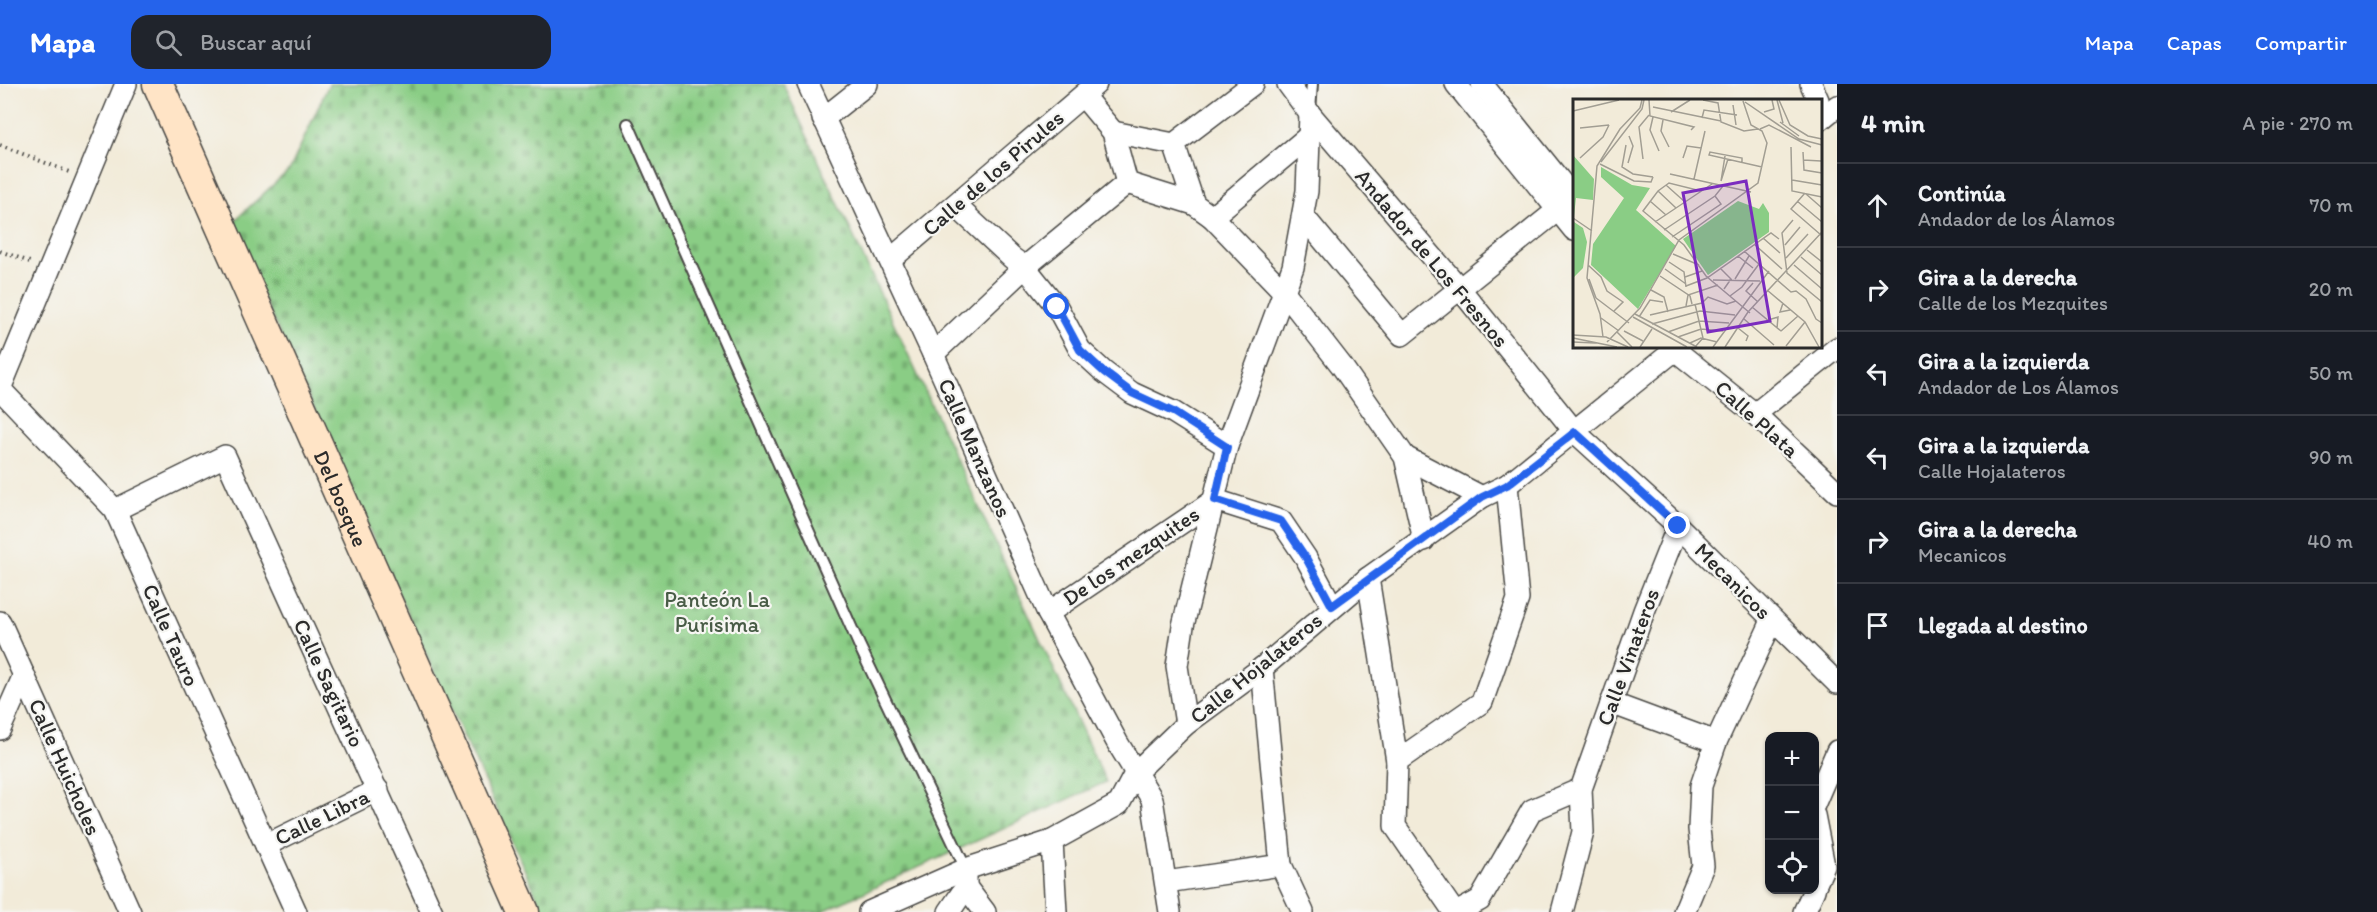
<!DOCTYPE html>
<html lang="es">
<meta charset="utf-8">
<style>
:root{--surface:#171b24;--page:#20242c;--text:#f1f3f6;--muted:#9ea1a6;--line:#363941;--accent:#2563eb}
body{margin:0;font-family:Itim,sans-serif;background:var(--page);color:var(--text)}
.controls{position:absolute;right:18px;bottom:18px;display:grid;overflow:hidden;border-radius:12px;box-shadow:0 2px 4px #0004}
.controls button{width:54px;height:54px;display:grid;place-items:center;padding:0;border:0;border-bottom:2px solid var(--line);background:var(--surface);color:var(--text);font:30px sans-serif}
.stop{position:absolute;width:18px;height:18px;margin:-14px;border:4px solid #2563eb;border-radius:50%;background:#fff}
.stop.end{background:#2563eb;border-color:#fff;box-shadow:0 2px 6px #0008}
.list{margin:0;padding:0;list-style:none}
h2{display:flex;justify-content:space-between;align-items:center;height:78px;margin:0;padding:0 24px;font-size:26px}
h2 small{font-size:20px;font-weight:400;color:var(--muted)}
.list li{display:grid;grid-template-columns:39px 1fr auto;gap:18px;align-items:center;box-sizing:border-box;height:84px;padding:0 24px;border-top:2px solid var(--line)}
.list b{display:block;font-size:22px;white-space:nowrap}
.list p{margin:0;font-size:20px;white-space:nowrap;color:var(--muted)}
.list em{font-size:20px;font-style:normal;color:var(--muted)}
.icon{flex:none;width:33px;height:33px;fill:none;stroke:currentColor;stroke-width:2;stroke-linecap:round;stroke-linejoin:round}
.map{position:relative;flex:none;width:1837px;height:828px;overflow:hidden}
header{display:flex;align-items:center;gap:36px;box-sizing:border-box;height:84px;padding:0 30px;background:var(--accent);color:#fff}
header strong{font-size:28px}
nav{display:flex;gap:33px;margin-inline-start:auto;font-size:21px}
.search{width:420px;height:54px;background:var(--page);display:flex;align-items:center;gap:15px;box-sizing:border-box;padding:0 21px;border-radius:18px;color:var(--muted);font-size:22px}
main{display:flex}
aside{flex:1;background:var(--surface)}
.map>svg:first-child{display:block}
</style>
<header>
<strong>Mapa</strong>
<div class="search"><svg class="icon" aria-label="search" viewBox="0 0 24 24"><circle cx="10" cy="10" r="6"/><path d="M15 15l6 6"/></svg>Buscar aquí</div>
<nav><a>Mapa</a><a>Capas</a><a>Compartir</a></nav>
</header>
<main>
<div class="map">
<svg width="1837" height="828" viewBox="0 0 1837 828">
<defs>
<pattern id="cemetery-stones" width="16" height="16" patternUnits="userSpaceOnUse" patternTransform="scale(1.5)"><rect width="16" height="16" fill="#8acd85"/><path d="M2 7V4a2 2 0 0 1 4 0v3zM10 15v-3a2 2 0 0 1 4 0v3z" fill="#77b073"/></pattern>
</defs>
<rect width="100%" height="100%" fill="#f6f6f2"/>
<filter id="ink" filterUnits="userSpaceOnUse"><feTurbulence type="fractalNoise" baseFrequency=".0167" numOctaves="2"/><feDisplacementMap in="SourceGraphic" scale="12" xChannelSelector="R" yChannelSelector="G"/><feConvolveMatrix kernelMatrix="1 2 1 2 8 2 1 2 1" color-interpolation-filters="sRGB"/></filter>
<filter id="wash" filterUnits="userSpaceOnUse"><feTurbulence type="fractalNoise" baseFrequency=".008" numOctaves="4" result="noise"/><feDisplacementMap in="SourceGraphic" scale="24" xChannelSelector="R" yChannelSelector="G"/><feGaussianBlur stdDeviation="1.35" result="paint"/><feColorMatrix in="noise" values="0 0 0 0 0 0 0 0 0 0 0 0 0 0 0 0 0 1.4 0 .05"/><feComposite in="paint" operator="in"/></filter>
<g filter="url(#wash)">
<rect width="100%" height="100%" fill="#f2ebd9"/>
<!-- cemetery -->
<path fill="url(#cemetery-stones)" stroke="#5a7c58" stroke-width="1.5" d="M329,0h454l323,698 -285,130h-277l-314,-687 60,-56z"/>
</g>
<g filter="url(#ink)">
<g fill="none" stroke-linecap="round" stroke-linejoin="round">
<defs>
<g id="service">
<path d="M1310,27l2,-27"/>
<path d="M628,40l232,523 106,222"/>
</g>
<g id="minor">
<path d="M808,0l125,270 115,259 69,129 35,57 18,113"/>
<path d="M1288,0l22,30 150,175 115,143 103,94 159,157"/>
<path d="M1456,0l118,146"/>
<path d="M1482,0l92,114"/>
<path d="M1811,0l7,16"/>
<path d="M1083,12l30,36 14,51 67,21 18,13 73,76 56,72 64,92 19,83"/>
<path d="M823,35l44,-35"/>
<path d="M1820,36l17,-14"/>
<path d="M1113,48l61,12"/>
<path d="M1194,120l-20,-60 79,-60"/>
<path d="M956,122l56,52 13,9 32,40 23,43 24,22 28,21 41,19 54,34"/>
<path d="M1212,133l98,-82"/>
<path d="M1304,133l98,118 172,-138"/>
<path d="M890,176l206,-176"/>
<path d="M1670,262l85,68 82,78"/>
<path d="M933,270l92,-87 102,-84"/>
<path d="M0,305l115,121 181,402"/>
<path d="M0,305l126,-305"/>
<path d="M1755,330l82,-66"/>
<path d="M1405,373l77,40"/>
<path d="M115,426l110,-54 207,456"/>
<path d="M1368,494l29,183"/>
<path d="M1048,529l167,-113 66,21 25,37 26,48"/>
<path d="M0,538l130,290"/>
<path d="M1262,584l19,197 22,47"/>
<path d="M1611,619l105,39"/>
<path d="M1186,640l-9,-58 6,-40 44,-180 66,-179 14,-76 3,-77"/>
<path d="M0,645l24,-54"/>
<path d="M1814,721l23,-54"/>
<path d="M1814,731l10,51 -10,22"/>
<path d="M1052,757l4,71"/>
<path d="M266,761l112,-55"/>
<path d="M1166,798l115,-17"/>
<path d="M966,803l19,25"/>
<path d="M869,828l97,-43 86,-28 67,-37 17,-32 50,-48 76,-56 106,-90 114,-81 25,-12 173,-139"/>
<path d="M949,828l17,-25v-18"/>
<path d="M1454,828l-59,-86 2,-65 85,-59 36,-103 -11,-114"/>
<path d="M1458,828l22,-12 52,-90 49,-21"/>
<path d="M1562,828l21,-80 -2,-43 63,-178 34,-85"/>
<path d="M1684,828l19,-46 -4,-37 2,-43 15,-44 56,-121"/>
<path d="M1804,828l10,-22"/>
</g>
<g id="secondary">
<path id="s1" d="M158,0l366,828"/>
</g>
</defs>
<!-- service casing -->
<use href="#service" stroke="#494845" stroke-width="14"/>
<!-- minor casing -->
<use href="#minor" stroke="#494845" stroke-width="24"/>
<!-- secondary casing -->
<use href="#secondary" stroke="#494845" stroke-width="33"/>
<!-- path -->
<g stroke="#494845" stroke-width="4" stroke-dasharray="1.5 4.5" stroke-linecap="butt">
<path d="M0,61l69,27"/>
<path d="M0,167l30,11"/>
</g>
<!-- service -->
<use href="#service" stroke="#fff" stroke-width="10"/>
<!-- minor -->
<use href="#minor" stroke="#fff" stroke-width="21"/>
<!-- secondary -->
<use href="#secondary" stroke="#ffe4c6" stroke-width="30"/>
</g>
</g>
<g fill="none" stroke-linecap="round" stroke-linejoin="round" filter="url(#ink)">
<!-- route -->
<path stroke="#2563eb" stroke-width="8" d="M1057,223l23,43 24,22 28,21 41,19 54,35 -12,53 66,21 25,37 26,48 150,-109 25,-12 68,-53 103,94"/>
</g>
<g text-anchor="middle" dominant-baseline="central" stroke-width="4.5" stroke-linejoin="round" paint-order="stroke">
<!-- street labels -->
<g font-size="22" fill="#2b2b2b" stroke="#f6f6f2">
<text transform="translate(993 89) rotate(-41)">Calle de los Pirules</text>
<text transform="translate(1432 174) rotate(50)">Andador de Los Fresnos</text>
<text transform="translate(1757 335) rotate(42)">Calle Plata</text>
<text transform="translate(975 364) rotate(66)">Calle Manzanos</text>
<text stroke="none"><textPath href="#s1" startOffset="453">Del bosque</textPath></text>
<text transform="translate(1131 472) rotate(-34)">De los mezquites</text>
<text transform="translate(1733 497) rotate(45)">Mecanicos</text>
<text transform="translate(171 551) rotate(66)">Calle Tauro</text>
<text transform="translate(1628 573) rotate(-70)">Calle Vinateros</text>
<text transform="translate(1256 584) rotate(-39)">Calle Hojalateros</text>
<text transform="translate(329 599) rotate(65)">Calle Sagitario</text>
<text transform="translate(65 683) rotate(66)">Calle Huicholes</text>
<text transform="translate(322 733) rotate(-26)">Calle Libra</text>
</g>
<!-- park labels -->
<g font-size="22" fill="#485c46" stroke="#f6f6f2">
<text x="717" y="515">Panteón La<tspan x="717" dy="25">Purísima</tspan></text>
</g>
</g>
<!-- overview -->
<g transform="translate(1573 15)">
<rect width="249" height="249" fill="#f2ebd9"/>
<path d="M28,68l31,18 18,3 -14,22 40,36 -38,63 -47,-44 2,-21 31,-46 -23,-21zM165,102l21,8 4,-6 6,10v19l-61,43 -25,-36z" fill="#8acd85"/>
<path d="M0,56l21,24 -1,21 -17,-2 -2,18zM1,123l9,6 4,14 -4,26 -10,10z" fill="#8acd85"/>
<path fill="none" stroke="#a29e93" stroke-width="1.5" d="M76,1l1,16 44,11 -3,3M130,1l15,3 3,19 23,9 14,-2M204,1l6,23M206,1l11,25 18,11 14,3M172,3l54,37 23,6M160,6l3,20M80,8l68,14M0,12l46,-11M98,13l19,-12M191,13l10,-3 -2,-9M80,18l-3,13 9,21M129,19l2,-8 33,5M90,21l-2,11 8,16M207,23l19,14M7,29l29,-3M187,30l9,-4 42,22M53,46l-4,22 11,7 20,3M218,48l1,44 30,6M230,53l1,18 18,3M7,59l23,-21 6,-12M110,59l4,-12 14,2M70,60l-4,-32 10,-12M230,61l18,1M28,63l41,-53 2,-9M169,63v-4l-32,-6 -1,3 53,12M55,64l5,-17 -4,-10M27,65l34,17 17,1 2,-5M97,75l81,18M121,80l11,-48M219,81l30,5M148,82l4,-25M148,82l7,-22M93,86l19,17M85,92l18,17M128,92l-32,-8 -11,8 -15,20 41,34 22,31 44,37M232,94l-14,16 30,26M233,95l16,14M77,102l16,14M224,102l25,21M0,119l19,13M220,121l-11,13 5,40 35,29M82,123l57,-38M91,131l51,-34 8,-10M99,138l49,-33 -6,-8M190,139l17,15M181,145l28,25M212,146l15,-18M234,151l15,12M171,152l47,41 5,-1 10,8 10,20 6,4M100,155l26,11M165,157l15,12M228,158l21,18M213,159l22,-24M96,163l15,10 2,15M15,166l13,12 6,14 16,11 -9,9M221,166l28,24M147,169l11,11 -7,10M92,170l21,15M87,177l30,20 2,8M112,178l17,-6M16,180l7,19M162,180l14,-23M140,181l47,1M180,184l-7,8 12,11M113,187l21,-8 64,-45 8,6M78,191l13,7 4,15M194,191l38,32 14,25M157,197l12,-9 17,-23M23,199l33,25M210,204l-3,9 10,-2M122,205l8,34 -8,9M113,207l2,-11 30,-10M179,208l29,24M62,215l62,33M77,216l52,-12 6,-6 19,7 9,-3M60,218l54,30M66,218l11,-17 13,2M28,219l18,13M171,220l30,26M195,221l10,-3 -1,11M79,225l48,-13 35,4M165,229l10,8 -2,5M51,232l19,10M208,232l17,-15M44,233l15,15M95,233l31,-11 30,2M0,236l33,2 22,10M30,238l-3,-23 -13,-36 10,-112 23,-37 20,-21 2,-8M105,238l23,-8 22,2M0,239l44,9M0,243l22,1M34,243l33,-34 39,-68 79,-57 9,-40 -5,-12 -11,-6 -8,-24M117,244l11,-5 16,4M213,247l19,-24M67,248l12,-18M140,248l56,-76M152,248l23,-35 74,-80"/>
<path fill="#7b2cbf" fill-opacity="0.15" stroke="#7b2cbf" stroke-width="3" d="M173,82l24,140 -62,11 -25,-139z"/>
<rect width="249" height="249" fill="none" stroke="#2b2b2b" stroke-width="3"/>
</g>
</svg>
<div class="controls">
<button>+</button>
<button>−</button>
<button><svg class="icon" aria-label="locate" viewBox="0 0 24 24"><circle cx="12" cy="12" r="6"/><path d="M12 2v4M12 18v4M2 12h4M18 12h4"/></svg></button>
</div>
<div class="stop" style="left:1057px;top:223px"></div>
<div class="stop end" style="left:1678px;top:442px"></div>
</div>
<aside>
<h2>4 min<small>A pie · 270 m</small></h2>
<ul class="list">
<li><svg class="icon" aria-label="ahead" viewBox="0 0 24 24"><path d="M12 20V5M6 11l6-6 6 6"/></svg><div><b>Continúa</b><p>Andador de los Álamos</p></div><em>70 m</em></li>
<li><svg class="icon" aria-label="right" viewBox="0 0 24 24"><path d="M7 20v-9h11M14 6l5 5-5 5"/></svg><div><b>Gira a la derecha</b><p>Calle de los Mezquites</p></div><em>20 m</em></li>
<li><svg class="icon" aria-label="left" viewBox="0 0 24 24"><path d="M17 20v-9H6M10 6l-5 5 5 5"/></svg><div><b>Gira a la izquierda</b><p>Andador de Los Álamos</p></div><em>50 m</em></li>
<li><svg class="icon" aria-label="left" viewBox="0 0 24 24"><path d="M17 20v-9H6M10 6l-5 5 5 5"/></svg><div><b>Gira a la izquierda</b><p>Calle Hojalateros</p></div><em>90 m</em></li>
<li><svg class="icon" aria-label="right" viewBox="0 0 24 24"><path d="M7 20v-9h11M14 6l5 5-5 5"/></svg><div><b>Gira a la derecha</b><p>Mecanicos</p></div><em>40 m</em></li>
<li><svg class="icon" aria-label="arrive" viewBox="0 0 24 24"><path d="M6 21V4h12l-3 4 3 4H6"/></svg><div><b>Llegada al destino</b></div></li>
</ul>
</aside>
</main>
